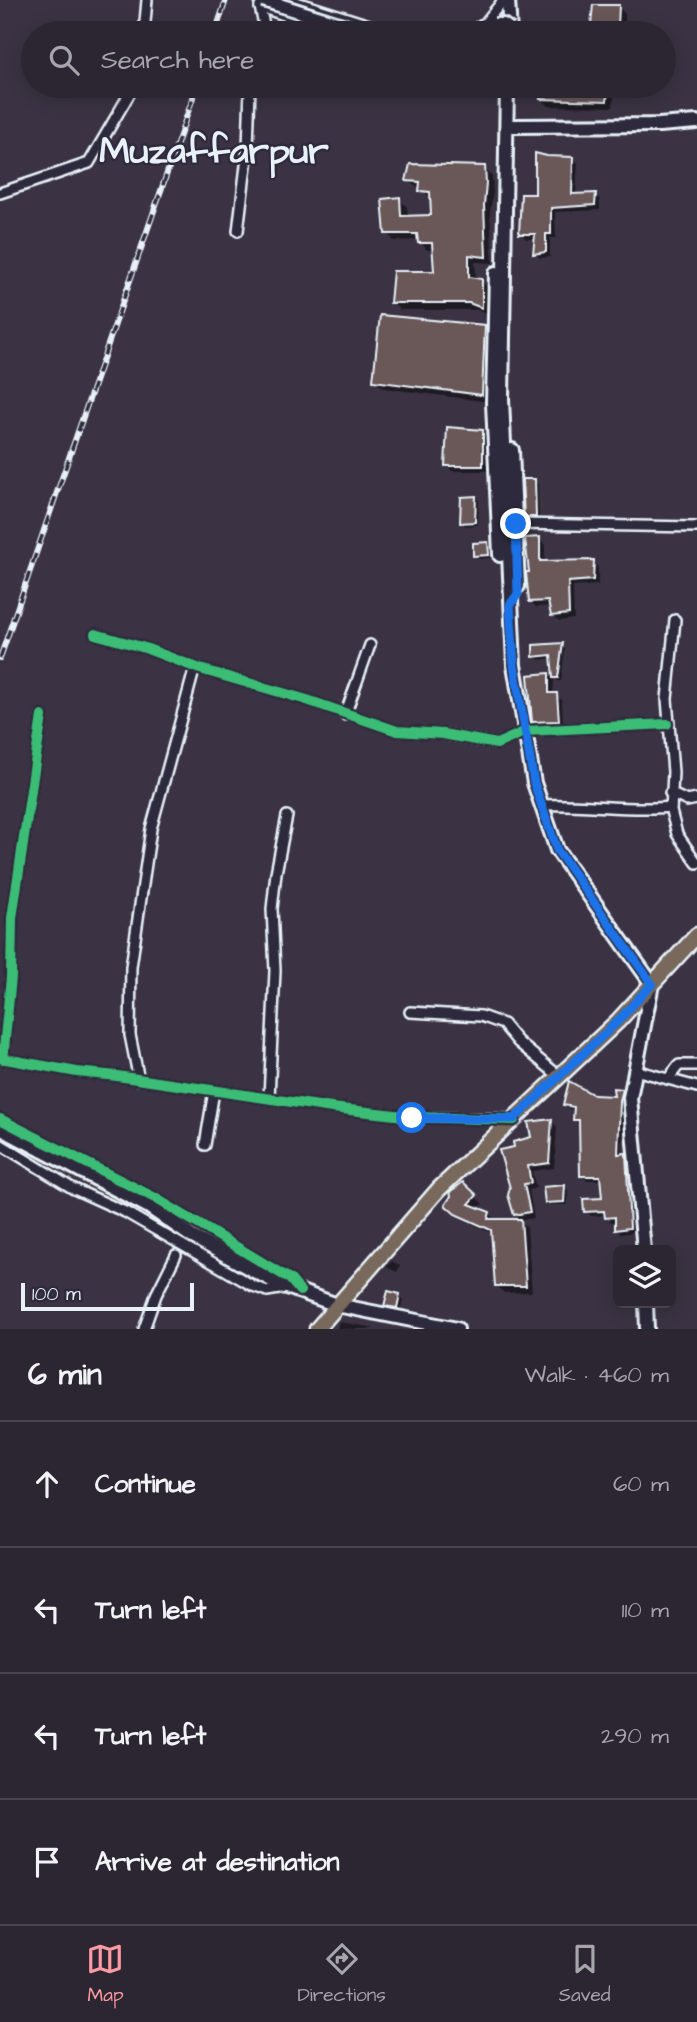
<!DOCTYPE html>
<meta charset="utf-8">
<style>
:root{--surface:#2c2632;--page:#38323e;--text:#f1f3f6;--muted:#a6a5ac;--line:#48434d;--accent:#ff9aa2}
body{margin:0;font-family:"Architects Daughter",sans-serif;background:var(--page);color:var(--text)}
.controls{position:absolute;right:21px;bottom:21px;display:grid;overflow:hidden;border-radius:10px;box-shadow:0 4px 18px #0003}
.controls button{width:63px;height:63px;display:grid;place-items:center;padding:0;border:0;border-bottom:2px solid var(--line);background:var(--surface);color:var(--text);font:35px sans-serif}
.scale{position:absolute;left:21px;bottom:18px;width:173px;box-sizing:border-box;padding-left:7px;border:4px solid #e8f1f8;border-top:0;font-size:19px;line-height:24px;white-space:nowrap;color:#e8f1f8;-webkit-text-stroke:5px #2f2a3d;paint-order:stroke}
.stop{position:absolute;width:21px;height:21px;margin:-16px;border:5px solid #1a73e8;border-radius:50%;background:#fff}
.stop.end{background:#1a73e8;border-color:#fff;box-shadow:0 2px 7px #0008}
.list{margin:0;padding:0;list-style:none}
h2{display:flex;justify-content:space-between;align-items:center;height:91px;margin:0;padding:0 28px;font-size:30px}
h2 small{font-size:23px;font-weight:400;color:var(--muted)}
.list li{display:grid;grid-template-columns:46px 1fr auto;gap:21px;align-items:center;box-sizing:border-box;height:126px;padding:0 28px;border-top:2px solid var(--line)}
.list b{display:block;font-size:26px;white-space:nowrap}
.list em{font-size:23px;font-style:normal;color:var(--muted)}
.icon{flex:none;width:38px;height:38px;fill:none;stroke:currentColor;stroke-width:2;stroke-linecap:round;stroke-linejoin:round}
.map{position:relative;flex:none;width:697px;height:1329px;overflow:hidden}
.search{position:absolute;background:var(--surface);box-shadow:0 4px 18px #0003;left:21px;right:21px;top:21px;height:77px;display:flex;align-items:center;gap:18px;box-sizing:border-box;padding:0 24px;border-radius:38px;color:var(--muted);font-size:26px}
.sheet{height:595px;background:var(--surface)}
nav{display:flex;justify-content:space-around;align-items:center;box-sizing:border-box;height:98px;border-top:2px solid var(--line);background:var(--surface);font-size:19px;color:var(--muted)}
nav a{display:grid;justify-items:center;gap:4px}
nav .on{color:var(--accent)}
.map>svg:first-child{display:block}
</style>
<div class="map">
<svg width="697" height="1329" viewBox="0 0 697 1329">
<rect width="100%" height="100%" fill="#3b3343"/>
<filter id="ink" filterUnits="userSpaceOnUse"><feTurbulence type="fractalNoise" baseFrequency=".0143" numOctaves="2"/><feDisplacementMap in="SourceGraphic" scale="14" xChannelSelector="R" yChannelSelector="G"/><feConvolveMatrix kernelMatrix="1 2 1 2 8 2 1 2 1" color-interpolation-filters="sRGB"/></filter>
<g filter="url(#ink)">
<!-- shadow -->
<g fill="#0007">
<path d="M618,7l7,7v19h-29v-5l-3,-3z"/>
<path d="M544,86h71l-2,21 -64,-1 -7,-7z"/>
<path d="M573,158l5,5 -2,33 19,-1 5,5v10l-45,2 1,26h-6v19l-10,1 -5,-5 1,-14h-10l-5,-5 16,-38z"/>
<path d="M484,168l8,8 1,16 -3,21 3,50 -18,-1 1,18 5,1 7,7 1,26 -11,-4h-78l-8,-7 44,-31 -2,-22h-7l-8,-10 -25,1 -7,-8 12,-34 8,8 1,11 25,-1 -1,-19 -24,-17z"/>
<path d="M484,327l8,8 -3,67 -106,-14 -8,-8z"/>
<path d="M483,432l6,6 -1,33h-36l-5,-6z"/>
<path d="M534,481l4,3 1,36h-10l-4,-4z"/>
<path d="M476,497l3,4 -1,24 -13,1 -3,-4z"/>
<path d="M539,539l6,5v19l48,-1 5,5v18l-25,2 1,32 -15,2 -6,-6 -2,-9 -15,1 -6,-6 1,-28z"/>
<path d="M487,543l4,4v11l-13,1 -3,-3z"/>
<path d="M562,645l3,4 -4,32h-3l-4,-4 -1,-19 -14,2 -4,-4z"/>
<path d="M549,675l5,5 -1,15 9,5 1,25 -24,1 -5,-5z"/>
<path d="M622,1091l5,4 -3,12 -2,48h4l4,5 4,72 -13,2 -5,-5 1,-8 -6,1 -5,-7 -15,1 -5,-5 18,-11 -2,-20h-15l-5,-5 -2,-51 -5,-4 1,-10 -7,-1 -4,-5 28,-8 23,2z"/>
<path d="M552,1121l5,6 -3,41 -22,3 4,17 -7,2 5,28 -13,2 -6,-6v-66l18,-10z"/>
<path d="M463,1184l20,20 -5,5 11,4 7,8h24l7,7 5,64 -28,1 -8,-8 -3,-51 -28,-14 -10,-8z"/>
<path d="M564,1187l4,3 -1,15h-17l-3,-3z"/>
<path d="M392,1261l8,5 -3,6 -11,-5z"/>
<path d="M399,1296l4,4 -3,11 -10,-3 -4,-3z"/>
<path d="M339,1322l31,5 3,2h-36z"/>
</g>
<!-- building -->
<g fill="#6b5959" stroke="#e8f1f8" stroke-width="2">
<path d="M593,5h26l-1,23 -27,-3z"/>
<path d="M542,86h66l-1,15 -67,-2z"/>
<path d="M535,153l12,3 26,1 -1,37 24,-1 -1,12 -44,3v26h-5v18l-13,2 2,-20h-16l2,-40h14z"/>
<path d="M410,164l75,2 1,17 -2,22 2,52 -17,-2v22l13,2v29l-13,-5h-79l3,-32h41l-2,-28h-14l-1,-9h-32l-3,-35 18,-2 1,19 30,-1 -1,-23 -11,-1 1,-9 -14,-1z"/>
<path d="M380,315l105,10 -3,70 -109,-14z"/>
<path d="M447,427l36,3v36h-38z"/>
<path d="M522,479h13l1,38h-12z"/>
<path d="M476,496l-1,26 -15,1 1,-26z"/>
<path d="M540,537v24l54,-1 -1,20 -25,2 1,32 -18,2 -3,-15 -19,1 -3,-30h3l-4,-34z"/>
<path d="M488,542l1,13 -16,1v-13z"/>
<path d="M563,643l-5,35h-5l-2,-23 -18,2v-12z"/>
<path d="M549,673v20h8l2,28 -27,1 -4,-47z"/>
<path d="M569,1081l25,14 20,1 -1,-8 10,1 -3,12 -2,53 8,-1 4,75 -15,2v-13l-10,1 -1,-7 -20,1 -1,-13 19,-1 -2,-22h-20l-1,-56h-6l1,-13 -11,-2z"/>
<path d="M552,1119l-3,44 -21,3 3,17 -7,1 6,28 -16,3 -6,-20 2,-7 -11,-38 15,-3 -1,-5 18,-5 -3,-15z"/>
<path d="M463,1182l14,13 -8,9 21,8 -2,7h33l5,67h-31l-4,-56 -36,-16 -10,-9 6,-9 -1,-4z"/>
<path d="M565,1185l-1,17 -19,1 -2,-16z"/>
<path d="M388,1291l12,3 -3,14 -13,-2z"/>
</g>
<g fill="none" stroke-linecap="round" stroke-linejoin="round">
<defs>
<g id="minor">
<path d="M263,0l-3,7 79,26"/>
<path d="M290,0l95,30 25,3"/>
<path d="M260,7l4,18 -2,8"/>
<path d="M144,33l3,-33"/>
<path d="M468,33l17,-10 16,-20"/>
<path d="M500,86l1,1"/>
<path d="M0,193l89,-30 45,-77"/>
<path d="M238,231l10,-82 2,-63"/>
<path d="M516,524l181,3"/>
<path d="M675,620l-8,79 6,73 -2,39 6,23 20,29"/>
<path d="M95,634l50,14 55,21 107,31 90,31 46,3 54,10 29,-13 141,-7"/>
<path d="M345,715l25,-70"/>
<path d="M670,793l17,8 10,-2"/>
<path d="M542,805c43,-2 86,6 129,2"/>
<path d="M410,1012l71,4 22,8 15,18 42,35"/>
<path d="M0,1058l77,14 40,4 215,32 81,9 100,2"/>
<path d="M3,1059l8,-82 1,-59 30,-202"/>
<path d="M635,1070l62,17"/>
<path d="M668,1079l11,-14h18"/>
<path d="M139,1080l-9,-45 1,-68 20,-138 44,-162"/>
<path d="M269,1098l6,-127 -3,-62 4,-36 11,-57"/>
<path d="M0,1119l155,79 135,81 10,12"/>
<path d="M0,1144l72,44 53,24 128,74 14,5 18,-3"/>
<path d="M205,1145l9,-54"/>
<path d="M144,1329l12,-34 20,-40"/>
</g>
<path id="tertiary" d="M337,1305l120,24"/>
<g id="secondary">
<path d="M508,0l2,33"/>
<path d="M481,33l13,-8"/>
<path d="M507,86l-5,313 12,266 20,118 23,67 95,134 -22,114 14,152"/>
<path d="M513,126l146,-1 38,-3"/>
<path d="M496,273l-3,130 7,152"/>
<path d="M512,450l6,136"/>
<path d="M0,1128l149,79 42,29 63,35 25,13 58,21"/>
<path d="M646,1303l1,26"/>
</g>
<path id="primary" d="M317,1329l122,-140 179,-168 79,-86"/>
</defs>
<!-- minor casing -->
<use href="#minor" stroke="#e8f1f8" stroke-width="14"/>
<!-- tertiary casing -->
<use href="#tertiary" stroke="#e8f1f8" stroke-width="18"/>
<!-- secondary casing -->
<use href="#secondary" stroke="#e8f1f8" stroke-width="18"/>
<!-- primary casing -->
<use href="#primary" stroke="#e8f1f8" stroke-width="19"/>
<!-- minor -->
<use href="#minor" stroke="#2f2a3d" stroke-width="9"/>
<!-- tertiary -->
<use href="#tertiary" stroke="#2f2a3d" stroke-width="12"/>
<!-- secondary -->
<use href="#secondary" stroke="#2f2a3d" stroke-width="12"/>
<!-- primary -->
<use href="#primary" stroke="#78695c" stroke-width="14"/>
<defs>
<g id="rail">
<path d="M215,33l11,-33"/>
<path d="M0,658l197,-572"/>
</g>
</defs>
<!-- rail casing -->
<use href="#rail" stroke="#e8f1f8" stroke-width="6"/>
<!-- rail -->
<use href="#rail" stroke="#2f2a3d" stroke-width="3.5" stroke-dasharray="10" stroke-linecap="butt"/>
<defs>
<g id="secondary-bridge">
<path d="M263,0l105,33"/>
<path d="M494,25h9l7,5"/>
</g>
</defs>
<!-- secondary-bridge casing -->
<use href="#secondary-bridge" stroke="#e8f1f8" stroke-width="18" stroke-linecap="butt"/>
<!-- secondary-bridge -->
<use href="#secondary-bridge" stroke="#2f2a3d" stroke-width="12"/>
<defs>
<g id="cycleway">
<path d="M95,634l50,14 55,21 107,31 90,31 46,3 54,10 29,-13 141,-7"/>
<path d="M0,1058l77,14 40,4 215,32 81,9 101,3"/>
<path d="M3,1059l8,-82 1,-59 30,-202"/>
<path d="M0,1119l155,79 135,81 10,12"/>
</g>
</defs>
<!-- cycleway casing -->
<use href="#cycleway" stroke="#2f2a3d" stroke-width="15"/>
<!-- cycleway -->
<use href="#cycleway" stroke="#3abd76" stroke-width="10"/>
</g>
</g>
<g fill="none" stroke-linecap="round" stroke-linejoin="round" filter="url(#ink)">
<!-- route -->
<path stroke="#1a73e8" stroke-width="9" d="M412,1118l102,1 104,-98 34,-37 -95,-134 -23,-67 -20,-118 -4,-60 8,-11 -2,-70"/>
</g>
<g text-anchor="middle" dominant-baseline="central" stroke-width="5" stroke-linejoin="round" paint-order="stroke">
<!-- town labels -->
<g font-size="37" font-weight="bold" fill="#e8f1f8" stroke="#2f2a3d">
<text x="214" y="152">Muzaffarpur</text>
</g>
</g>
</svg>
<div class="controls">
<button><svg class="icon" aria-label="layers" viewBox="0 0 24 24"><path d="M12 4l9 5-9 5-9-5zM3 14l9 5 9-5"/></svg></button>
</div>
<div class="scale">100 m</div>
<div class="stop" style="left:412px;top:1118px"></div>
<div class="stop end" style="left:516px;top:524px"></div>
<div class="search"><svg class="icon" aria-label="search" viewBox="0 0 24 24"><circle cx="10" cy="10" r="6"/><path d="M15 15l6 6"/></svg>Search here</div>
</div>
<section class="sheet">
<h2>6 min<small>Walk · 460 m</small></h2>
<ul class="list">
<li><svg class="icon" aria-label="ahead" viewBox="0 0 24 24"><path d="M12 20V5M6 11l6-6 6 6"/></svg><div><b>Continue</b></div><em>60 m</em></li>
<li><svg class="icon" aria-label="left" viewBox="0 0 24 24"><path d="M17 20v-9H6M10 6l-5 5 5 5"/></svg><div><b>Turn left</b></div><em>110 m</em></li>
<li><svg class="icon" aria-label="left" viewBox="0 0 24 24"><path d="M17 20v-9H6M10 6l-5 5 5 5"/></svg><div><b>Turn left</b></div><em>290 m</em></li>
<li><svg class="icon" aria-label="arrive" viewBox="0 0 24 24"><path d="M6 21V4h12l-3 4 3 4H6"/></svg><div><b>Arrive at destination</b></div></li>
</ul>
</section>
<nav>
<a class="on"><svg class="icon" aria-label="map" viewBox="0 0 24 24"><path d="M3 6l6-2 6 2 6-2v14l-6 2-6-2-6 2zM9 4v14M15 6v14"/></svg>Map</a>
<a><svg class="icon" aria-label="directions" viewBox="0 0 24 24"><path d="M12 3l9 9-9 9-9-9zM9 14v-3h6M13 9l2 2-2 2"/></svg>Directions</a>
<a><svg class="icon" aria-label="saved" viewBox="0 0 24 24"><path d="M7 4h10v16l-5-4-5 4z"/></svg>Saved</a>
</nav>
